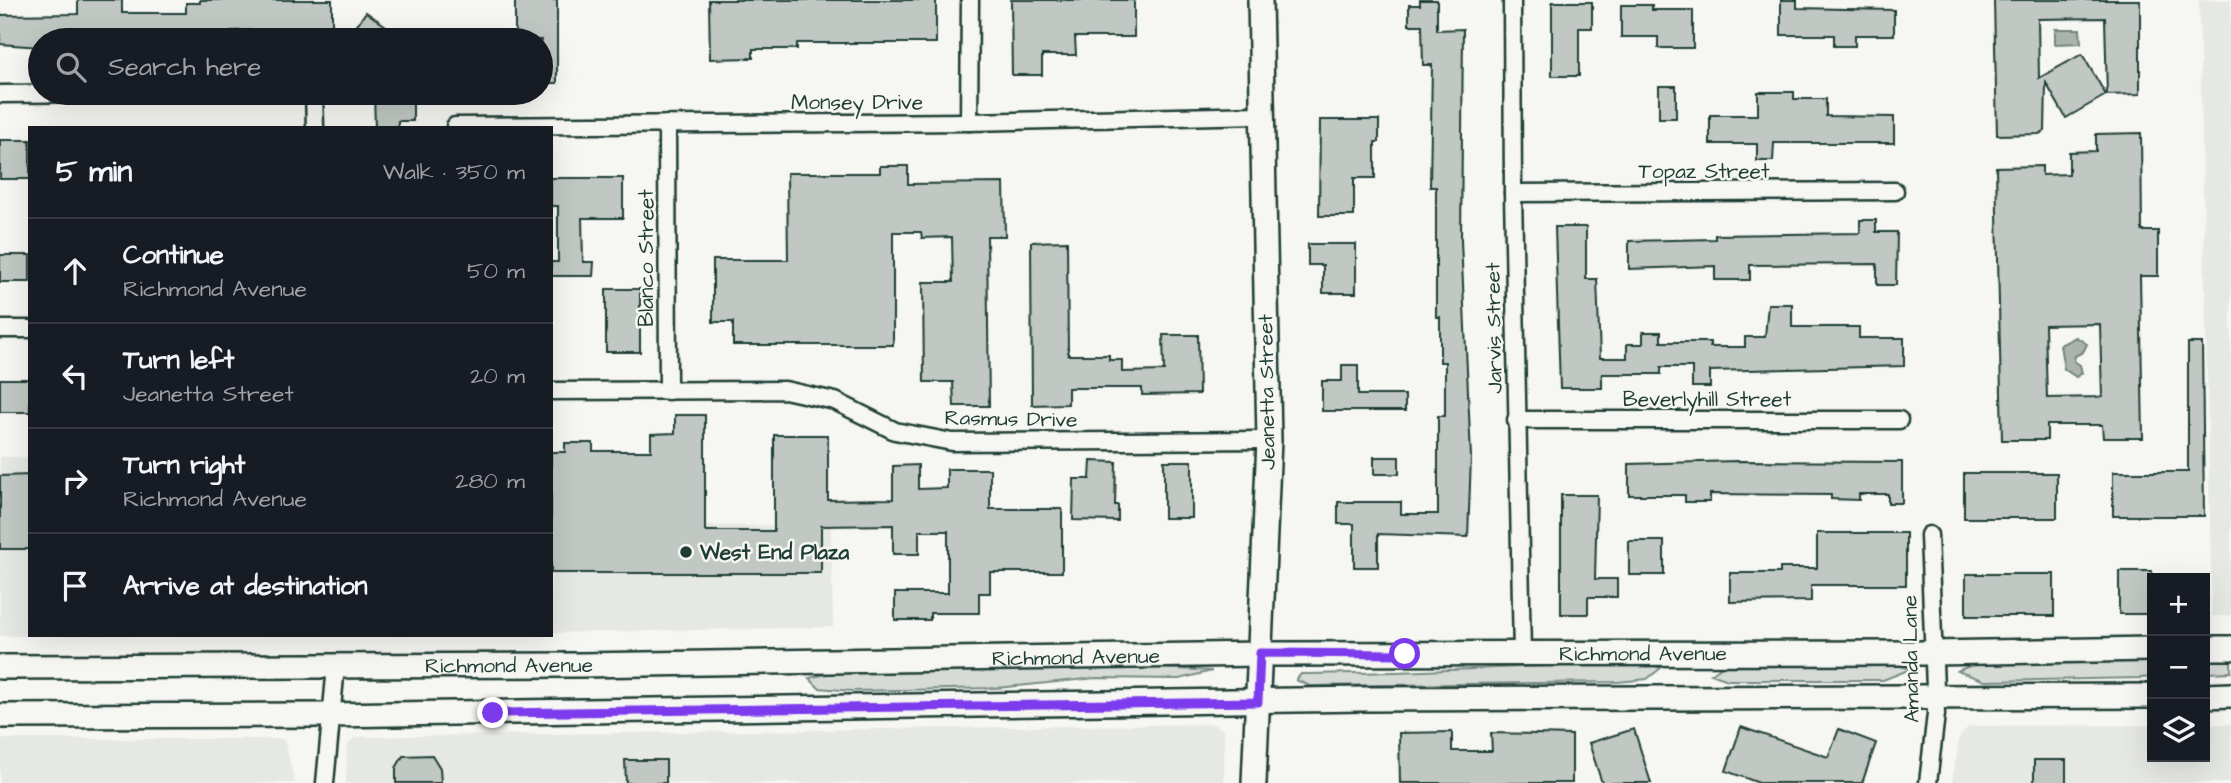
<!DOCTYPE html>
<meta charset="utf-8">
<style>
:root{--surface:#171b24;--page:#20242c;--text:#f1f3f6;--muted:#9ea1a6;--line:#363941}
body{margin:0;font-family:"Architects Daughter",sans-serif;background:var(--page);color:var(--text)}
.controls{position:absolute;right:21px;bottom:21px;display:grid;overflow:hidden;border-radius:0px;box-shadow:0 7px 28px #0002}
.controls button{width:63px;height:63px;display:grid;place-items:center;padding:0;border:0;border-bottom:2px solid var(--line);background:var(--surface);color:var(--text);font:35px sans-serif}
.stop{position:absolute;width:21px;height:21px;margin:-16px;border:5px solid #7c3aed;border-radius:50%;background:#fff}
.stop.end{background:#7c3aed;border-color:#fff;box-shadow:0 2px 7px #0008}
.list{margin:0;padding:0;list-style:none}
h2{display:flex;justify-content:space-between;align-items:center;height:91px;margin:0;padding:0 28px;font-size:30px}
h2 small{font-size:23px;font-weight:400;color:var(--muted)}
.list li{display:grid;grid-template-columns:46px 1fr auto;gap:21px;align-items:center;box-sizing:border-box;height:105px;padding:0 28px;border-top:2px solid var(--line)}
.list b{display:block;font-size:26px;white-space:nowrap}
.list p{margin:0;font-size:23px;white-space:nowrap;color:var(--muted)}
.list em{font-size:23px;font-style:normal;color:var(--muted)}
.icon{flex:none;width:38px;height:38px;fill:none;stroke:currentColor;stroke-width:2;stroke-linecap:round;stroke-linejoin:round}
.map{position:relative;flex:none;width:2231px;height:783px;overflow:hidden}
.search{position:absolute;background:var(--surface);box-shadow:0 7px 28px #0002;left:28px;top:28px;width:525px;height:77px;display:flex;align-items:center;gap:18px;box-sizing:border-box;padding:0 24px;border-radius:38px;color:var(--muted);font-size:26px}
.panel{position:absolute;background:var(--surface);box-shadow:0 7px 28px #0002;left:28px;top:126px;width:525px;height:511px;border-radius:0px}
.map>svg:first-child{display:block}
</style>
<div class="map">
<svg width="2231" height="783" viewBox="0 0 2231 783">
<rect width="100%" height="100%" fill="#f6f6f2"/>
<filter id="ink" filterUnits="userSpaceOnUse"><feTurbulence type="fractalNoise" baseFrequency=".0143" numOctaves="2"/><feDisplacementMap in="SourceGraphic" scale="14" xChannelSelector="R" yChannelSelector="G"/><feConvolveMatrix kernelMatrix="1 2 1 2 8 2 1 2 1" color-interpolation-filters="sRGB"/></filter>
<g filter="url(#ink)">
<!-- built -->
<g fill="#e6e8e4">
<path d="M2199,0h32v616h-19z"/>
<path d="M0,457h30v178h428l-458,1z"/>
<path d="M831,525l2,102 -282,6v-106z"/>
<path d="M1213,724l11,6v53h-878l1,-37 8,-9z"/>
<path d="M2231,724v59h-279l8,-47 9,-10 183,-1v32h53v-32z"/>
<path d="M0,739h284l11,44h-295z"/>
</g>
<!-- green -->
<g fill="#d6dbd6" stroke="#7a8c85" stroke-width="2">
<path d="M2205,656h26v16l-26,1z"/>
<path d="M2152,657v20l-12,1 -155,3 -28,-10 33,-13z"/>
<path d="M1879,660l32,9 -28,11h-155l-17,-6 11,-8z"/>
<path d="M1641,662l20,6 -14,11 -29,3 -308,4 -14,-6 5,-6c114,-1 226,-8 340,-12z"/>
<path d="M1110,665l102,6 -33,8 -83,-1 -99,10 -145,3 -33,-3 -10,-10 35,-8z"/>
</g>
<!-- water -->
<g fill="#aab3ae" stroke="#72847d" stroke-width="2">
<path d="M2055,29h25l1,14 -26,1z"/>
<path d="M2076,337l11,7 -4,8 -8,4 -1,5 6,4 2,8 -6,4 -12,-8 -4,-24z"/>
</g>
<!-- building -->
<g fill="#c1c8c3" stroke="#1f3d34" stroke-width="2" fill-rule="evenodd">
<path d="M78,0h44v13h64v-10h14v-3h132v28l-101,3v9h-191v7l-40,-3v-29l78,-1z"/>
<path d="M515,0h42v83h-16v-43h-26z"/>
<path d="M709,0h227v43h-139v6h-44v9l-43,1z"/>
<path d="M1011,0h123v37h-59l1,18h-34v20h-30z"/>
<path d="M1420,0h17v30l26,-1 -2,212 10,216 -3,80 -90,-3v33h-24v-43h-16v-22h63v12h37v-98h7v-54h-5v-45h-4v-130h-6l2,-122h-9l-1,-40h-13v-20h11z"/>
<path d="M1781,0h16v8l97,2v25h-39v11h-21v-11h-53z"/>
<path d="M1994,0h146v94l-33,1 -2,-77 -67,1 1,59 43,-24 24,41 -40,23 -20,-35 -1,48 -6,3 -42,1z"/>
<path d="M1552,2h40v26h-13v48h-27z"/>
<path d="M1621,5h31v5h41v38h-35v-11h-37z"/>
<path d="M366,12l40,28h-60z"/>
<rect x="1659" y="86" width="17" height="32"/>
<path d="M1758,92h36v7h32v17l68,1v26h-120l-1,18h-16v-17h-47v-29h48z"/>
<path d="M374,93h39v28h-15v7h-23z"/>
<path d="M1320,120h59v22h-4v36h-21v38h-35z"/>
<path d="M2141,133l1,98h16v45h-18l3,162h-40l-1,-13h-55v15h-45l-6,-273 46,-1v9l27,-1v-22l27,-1v-17zM2100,324l2,73 -55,1 -2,-73z"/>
<rect x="0" y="140" width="30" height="39"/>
<path d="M880,166h28v18l96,-1 1,53h-18l2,170h-35l-1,-24h-29l-1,-100h30l-1,-45 -30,1 -1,-6h-28v113h-160v-23h-20v-62h75l-1,-87h93z"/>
<path d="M551,178h72v40h-41l1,44h11l-1,14h-42v-14h7v-56h-7z"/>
<path d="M1860,220h16v12h21l-1,53h-19v-21l-127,1v15h-35v-14l-86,3v-28l86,-2v-4l145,-2z"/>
<path d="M1555,227h31v52h11l3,79h27v-14h16v-12h18v10h49v5h35v-10h20l3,-33h24v23h67v11h45v28l-194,5v16h-18v-20h-31v7h-59v14h-42z"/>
<path d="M1067,241l1,114h41v5h13v12l42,-1 -1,-36h35l1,59 -57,1v-7h-74v16l-36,1 -1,-163z"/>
<path d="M1308,244h48v49h-33v-28h-15z"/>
<rect x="0" y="255" width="30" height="27"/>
<rect x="606" y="289" width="34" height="63"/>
<path d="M2188,343h14l2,173h-91v-44h75z"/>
<path d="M1342,365h16v30h47v16h-83v-30h20z"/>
<rect x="0" y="379" width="30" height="33"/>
<path d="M675,415h30v116h69v-96h54v65l65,-1v-33l25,-1v24l29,-1v-19h43v40h72v63h-72v21h-11v20h-49v7h-35v-27h53v-62h-29v23h-26v-29l-72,1v47h-270v-121h14v-9h28v8h58v-17l24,-1z"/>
<rect x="1374" y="457" width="25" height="17"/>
<path d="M1091,461l25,1 -1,43h3v16l-45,-1 1,-41h16z"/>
<rect x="1164" y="461" width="28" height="57"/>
<path d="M1736,461l166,1v41h-14v-9h-29v6l-28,-1v-4l-121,-1v8h-25v-7h-56v-31z"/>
<rect x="1964" y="473" width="93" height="45"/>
<path d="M30,475v74h-30v-73z"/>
<path d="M1561,495h36l-2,84h22v18h-29v17h-27z"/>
<path d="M1817,533h89v52h-95v16l-81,1v-29h50v-5h37z"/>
<rect x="1629" y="541" width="35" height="34"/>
<rect x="2119" y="571" width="33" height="43"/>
<rect x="1966" y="574" width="88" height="42"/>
<path d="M1741,727l87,30 11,-28 37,14 -14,40h-103l-33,-12z"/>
<path d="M1634,729l17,54h-49l-13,-40z"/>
<path d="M1452,732v19h40l-1,-18 81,2v48h-172l-1,-50z"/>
<path d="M432,755l8,13 1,15h-45v-15l7,-12z"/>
<path d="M625,760h41v23h-40z"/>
<rect x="2034" y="760" width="32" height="23"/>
</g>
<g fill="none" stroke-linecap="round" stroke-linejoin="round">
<defs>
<g id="street">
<path d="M1512,0l1,193 9,461"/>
<path d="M314,93l1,35"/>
<path d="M0,94l109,-1"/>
<path d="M969,122l1,-122"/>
<path d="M667,124l1,267"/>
<path d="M455,126l514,-4 291,-7"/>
<path d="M1513,193l382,-2"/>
<path d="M0,329h30"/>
<path d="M551,391l234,-1 50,11 60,30 57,11 317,-2"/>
<path d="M1516,420h383"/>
<path d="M325,783l11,-117"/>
<path d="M1928,783l8,-69 -7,-179"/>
</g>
<g id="secondary">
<path d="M2205,648h26"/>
<path id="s1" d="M0,667l580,-2 680,-11 674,-1 218,-4"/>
<path d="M2205,696l26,-1"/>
<path d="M0,716l329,-1 1036,-16 787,-3"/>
<path d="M1254,783l15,-343 -9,-440"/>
</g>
</defs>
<!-- street casing -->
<use href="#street" stroke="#1f3d34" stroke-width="21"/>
<!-- secondary casing -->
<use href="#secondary" stroke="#1f3d34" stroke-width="28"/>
<!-- street -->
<use href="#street" stroke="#f6f6f2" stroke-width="16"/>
<!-- secondary -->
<use href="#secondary" stroke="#f6f6f2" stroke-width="23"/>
</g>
</g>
<g fill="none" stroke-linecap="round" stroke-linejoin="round" filter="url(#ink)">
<!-- route -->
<path stroke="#7c3aed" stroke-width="9" d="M493,713l765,-11 2,-49 145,1"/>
</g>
<!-- markers -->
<circle fill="#1f3d34" stroke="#f6f6f2" stroke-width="2.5" cx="686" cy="552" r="7"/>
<g text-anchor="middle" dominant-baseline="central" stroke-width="5" stroke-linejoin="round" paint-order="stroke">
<!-- street labels -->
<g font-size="21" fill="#1f3d34" stroke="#f6f6f2">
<text x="857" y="102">Monsey Drive</text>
<text x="1704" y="171">Topaz Street</text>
<text transform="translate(646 258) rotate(-90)">Blanco Street</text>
<text transform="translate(1494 328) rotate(-91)">Jarvis Street</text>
<text transform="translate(1267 392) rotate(-91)">Jeanetta Street</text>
<text x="1707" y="399">Beverlyhill Street</text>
<text transform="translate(1011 419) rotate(1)">Rasmus Drive</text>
<text stroke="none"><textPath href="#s1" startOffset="1643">Richmond Avenue</textPath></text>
<text stroke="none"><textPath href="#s1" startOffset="1076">Richmond Avenue</textPath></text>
<text transform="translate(1911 659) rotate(-91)">Amanda Lane</text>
<text stroke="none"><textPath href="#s1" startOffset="509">Richmond Avenue</textPath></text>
</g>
<!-- poi labels -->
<g font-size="21" font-weight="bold" fill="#1f3d34" stroke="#f6f6f2" text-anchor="start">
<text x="700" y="552">West End Plaza</text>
</g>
</g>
</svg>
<div class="controls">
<button>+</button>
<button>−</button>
<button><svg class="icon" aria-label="layers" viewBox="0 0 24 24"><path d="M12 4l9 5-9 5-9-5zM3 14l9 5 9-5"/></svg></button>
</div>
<div class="stop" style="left:1405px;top:654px"></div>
<div class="stop end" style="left:493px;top:713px"></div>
<div class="search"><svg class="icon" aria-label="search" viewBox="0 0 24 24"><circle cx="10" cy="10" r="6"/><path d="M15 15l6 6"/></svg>Search here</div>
<section class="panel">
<h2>5 min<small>Walk · 350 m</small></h2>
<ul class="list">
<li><svg class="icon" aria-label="ahead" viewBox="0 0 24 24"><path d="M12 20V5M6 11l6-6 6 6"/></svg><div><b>Continue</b><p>Richmond Avenue</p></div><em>50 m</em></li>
<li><svg class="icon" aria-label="left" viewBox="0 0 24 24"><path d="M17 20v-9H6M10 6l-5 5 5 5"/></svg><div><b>Turn left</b><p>Jeanetta Street</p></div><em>20 m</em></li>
<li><svg class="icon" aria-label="right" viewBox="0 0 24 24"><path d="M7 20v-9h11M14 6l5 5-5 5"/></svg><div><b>Turn right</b><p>Richmond Avenue</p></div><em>280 m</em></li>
<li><svg class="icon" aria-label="arrive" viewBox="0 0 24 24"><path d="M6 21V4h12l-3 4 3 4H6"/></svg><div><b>Arrive at destination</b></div></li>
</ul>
</section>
</div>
